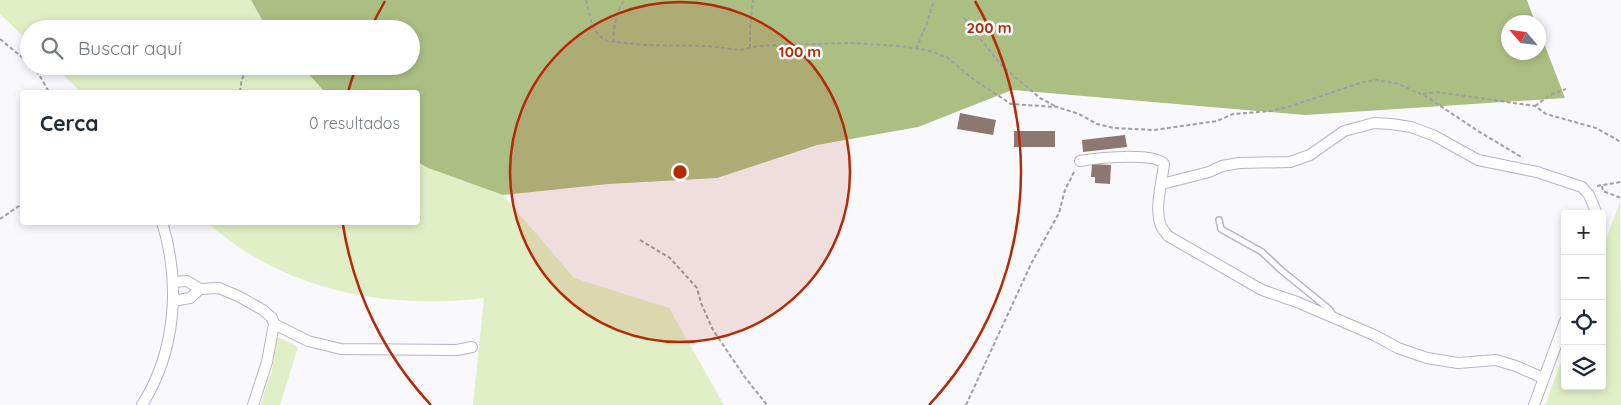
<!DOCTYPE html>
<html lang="es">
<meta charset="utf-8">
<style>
:root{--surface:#fff;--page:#f6f6f7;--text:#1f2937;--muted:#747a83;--line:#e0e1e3}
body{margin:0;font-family:Quicksand,sans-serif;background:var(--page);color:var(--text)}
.controls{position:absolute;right:15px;bottom:15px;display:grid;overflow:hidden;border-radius:5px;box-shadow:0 2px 8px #0003}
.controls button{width:45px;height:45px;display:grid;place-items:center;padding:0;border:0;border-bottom:1px solid var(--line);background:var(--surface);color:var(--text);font:25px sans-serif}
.compass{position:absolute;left:1501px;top:15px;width:45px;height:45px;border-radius:50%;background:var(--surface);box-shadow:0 2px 8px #0003;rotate:298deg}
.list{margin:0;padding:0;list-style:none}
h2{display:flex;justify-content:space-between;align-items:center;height:65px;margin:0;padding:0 20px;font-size:21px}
h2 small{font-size:16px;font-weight:400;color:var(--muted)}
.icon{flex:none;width:28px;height:28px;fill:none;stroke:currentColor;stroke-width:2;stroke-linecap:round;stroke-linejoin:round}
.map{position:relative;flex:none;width:1621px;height:405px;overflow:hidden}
.search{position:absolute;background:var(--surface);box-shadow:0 2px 8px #0003;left:20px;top:20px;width:400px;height:55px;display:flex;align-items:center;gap:12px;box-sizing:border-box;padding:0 18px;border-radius:28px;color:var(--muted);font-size:19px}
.panel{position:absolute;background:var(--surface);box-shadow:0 2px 8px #0003;left:20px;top:90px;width:400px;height:135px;border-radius:5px}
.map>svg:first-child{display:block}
</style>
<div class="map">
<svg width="1621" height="405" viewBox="0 0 1621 405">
<rect width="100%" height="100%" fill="#f9f8fc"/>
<!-- green -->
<g fill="#e1efc7">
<path d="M0,0h251l16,29h-238v13l-29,-28z"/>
<path d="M54,66h247l24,26h-244z"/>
<path d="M418,162l10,6 75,27 71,83 95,30 55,97h-251l11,-107c-98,12 -200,-7 -276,-75l210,-1z"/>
<path d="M1620,202l1,203h-76l20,-54v35h37v-136z"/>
<path d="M276,336l22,11 -18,58h-19l6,-22 5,-12z"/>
</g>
<!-- forest -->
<path fill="#abbf83" d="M251,0h1276l8,22h-27v30h30l1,-22 26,68 -260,17 -293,-25 -94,37 -101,18 -100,33 -109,6 -105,11 -75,-27 -10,-6v-70h-93l-24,-26h110v-37h-144z"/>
<!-- building -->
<g fill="#8c786f">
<path d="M960,113l36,7 -3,15 -36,-6z"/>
<rect x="1014" y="131" width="41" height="16"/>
<path d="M1125,135l2,12 -44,5 -1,-12z"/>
<path d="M1092,164l19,1 -1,19 -15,-1v-6h-4z"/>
</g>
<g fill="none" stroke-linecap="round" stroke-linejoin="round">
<defs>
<path id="lane" d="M1219,220l2,9 41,23 19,18 48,39 4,6"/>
<g id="street">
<path d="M1080,161c16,-3 74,-9 84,3 -2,19 -10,44 -3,62 2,4 5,7 7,10l94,54 35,12 77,33 24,13 29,10 31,5 38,-3 20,6 27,12"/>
<path d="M1162,184l47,-12 13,-6 17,-3 51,-1 20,-7 34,-24 30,-8 17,1 20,3 24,9 43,24 59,12 45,15 7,8 8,19"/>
<path d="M174,282l13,-1 13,8 19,-1 19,8 25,14 9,8 2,6 -7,38 -14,43"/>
<path d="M173,301l17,-3 10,-9"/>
<path d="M274,324l34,17 33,8 116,1 15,-3"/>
<path d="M142,405c34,-54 39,-122 20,-183"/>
<path d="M1534,405l31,-84"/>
</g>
</defs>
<!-- lane casing -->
<use href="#lane" stroke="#bab3c8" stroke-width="8"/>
<!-- street casing -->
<use href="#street" stroke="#bab3c8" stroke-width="12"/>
<!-- path -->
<g stroke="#9f9ea3" stroke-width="2" stroke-dasharray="4 2.5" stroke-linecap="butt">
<path d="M586,0l6,25 6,10 9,6 38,4 63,1 32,4 19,-4 18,-1 74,-2 48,3 28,4 21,8 25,21 38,25 46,3 22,7 18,10 17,4 40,2 63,-9 16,-7 38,-3 17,-4 75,-25 14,-2 22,4 28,13 51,34 45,27"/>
<path d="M964,18l37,47 39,33 15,8"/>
<path d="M0,39l29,24"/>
<path d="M614,42c-2,-13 3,-31 10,-42"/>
<path d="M750,48v-20l3,-28"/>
<path d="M916,49l11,-26 7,-23"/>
<path d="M32,66l5,5 12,21"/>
<path d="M240,92c1,-10 2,-20 13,-26"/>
<path d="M1423,94l14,-2 98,14 11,8 50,14 25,14"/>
<path d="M1535,106l15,-11 16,-6"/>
<path d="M1597,186l24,-4"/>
<path d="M1602,186l1,5 18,7"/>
<path d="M0,219l22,-15"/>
<path d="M640,240l30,18 27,30 4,15 12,27 31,46 23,29"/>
<path d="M966,405l65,-141 28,-51 6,-23 10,-20"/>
</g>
<!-- lane -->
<use href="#lane" stroke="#fff" stroke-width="5"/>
<!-- street -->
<use href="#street" stroke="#fff" stroke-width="10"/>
</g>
<!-- distance rings -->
<circle cx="680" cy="172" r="170" fill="#b52a06" fill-opacity=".12"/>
<g fill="none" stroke="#b52a06" stroke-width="2.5">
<circle cx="680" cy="172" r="170"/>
<path d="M431 405A341 341 0 0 1 343 225M348 92A341 341 0 0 1 356 67M371 28A341 341 0 0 1 385 1M975 1A341 341 0 0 1 929 405"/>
</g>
<circle cx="680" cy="172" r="8" fill="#b52a06" stroke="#fff" stroke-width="2.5"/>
<g font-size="15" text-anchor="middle" font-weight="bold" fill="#b52a06" stroke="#fff" stroke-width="5" stroke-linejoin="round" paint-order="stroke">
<text x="989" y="33">200 m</text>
<text x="800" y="57">100 m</text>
</g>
</svg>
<div class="controls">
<button>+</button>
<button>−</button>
<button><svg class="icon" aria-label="locate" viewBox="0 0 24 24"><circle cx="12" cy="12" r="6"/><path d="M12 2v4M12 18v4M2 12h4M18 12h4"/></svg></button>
<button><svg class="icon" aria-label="layers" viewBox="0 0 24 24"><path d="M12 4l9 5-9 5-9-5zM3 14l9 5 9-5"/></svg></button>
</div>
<svg class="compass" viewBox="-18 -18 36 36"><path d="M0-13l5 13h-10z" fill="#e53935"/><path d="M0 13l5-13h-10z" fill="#747a83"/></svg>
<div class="search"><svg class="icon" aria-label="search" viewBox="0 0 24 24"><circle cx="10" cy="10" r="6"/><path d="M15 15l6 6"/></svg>Buscar aquí</div>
<section class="panel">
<h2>Cerca<small>0 resultados</small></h2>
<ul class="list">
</ul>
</section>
</div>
